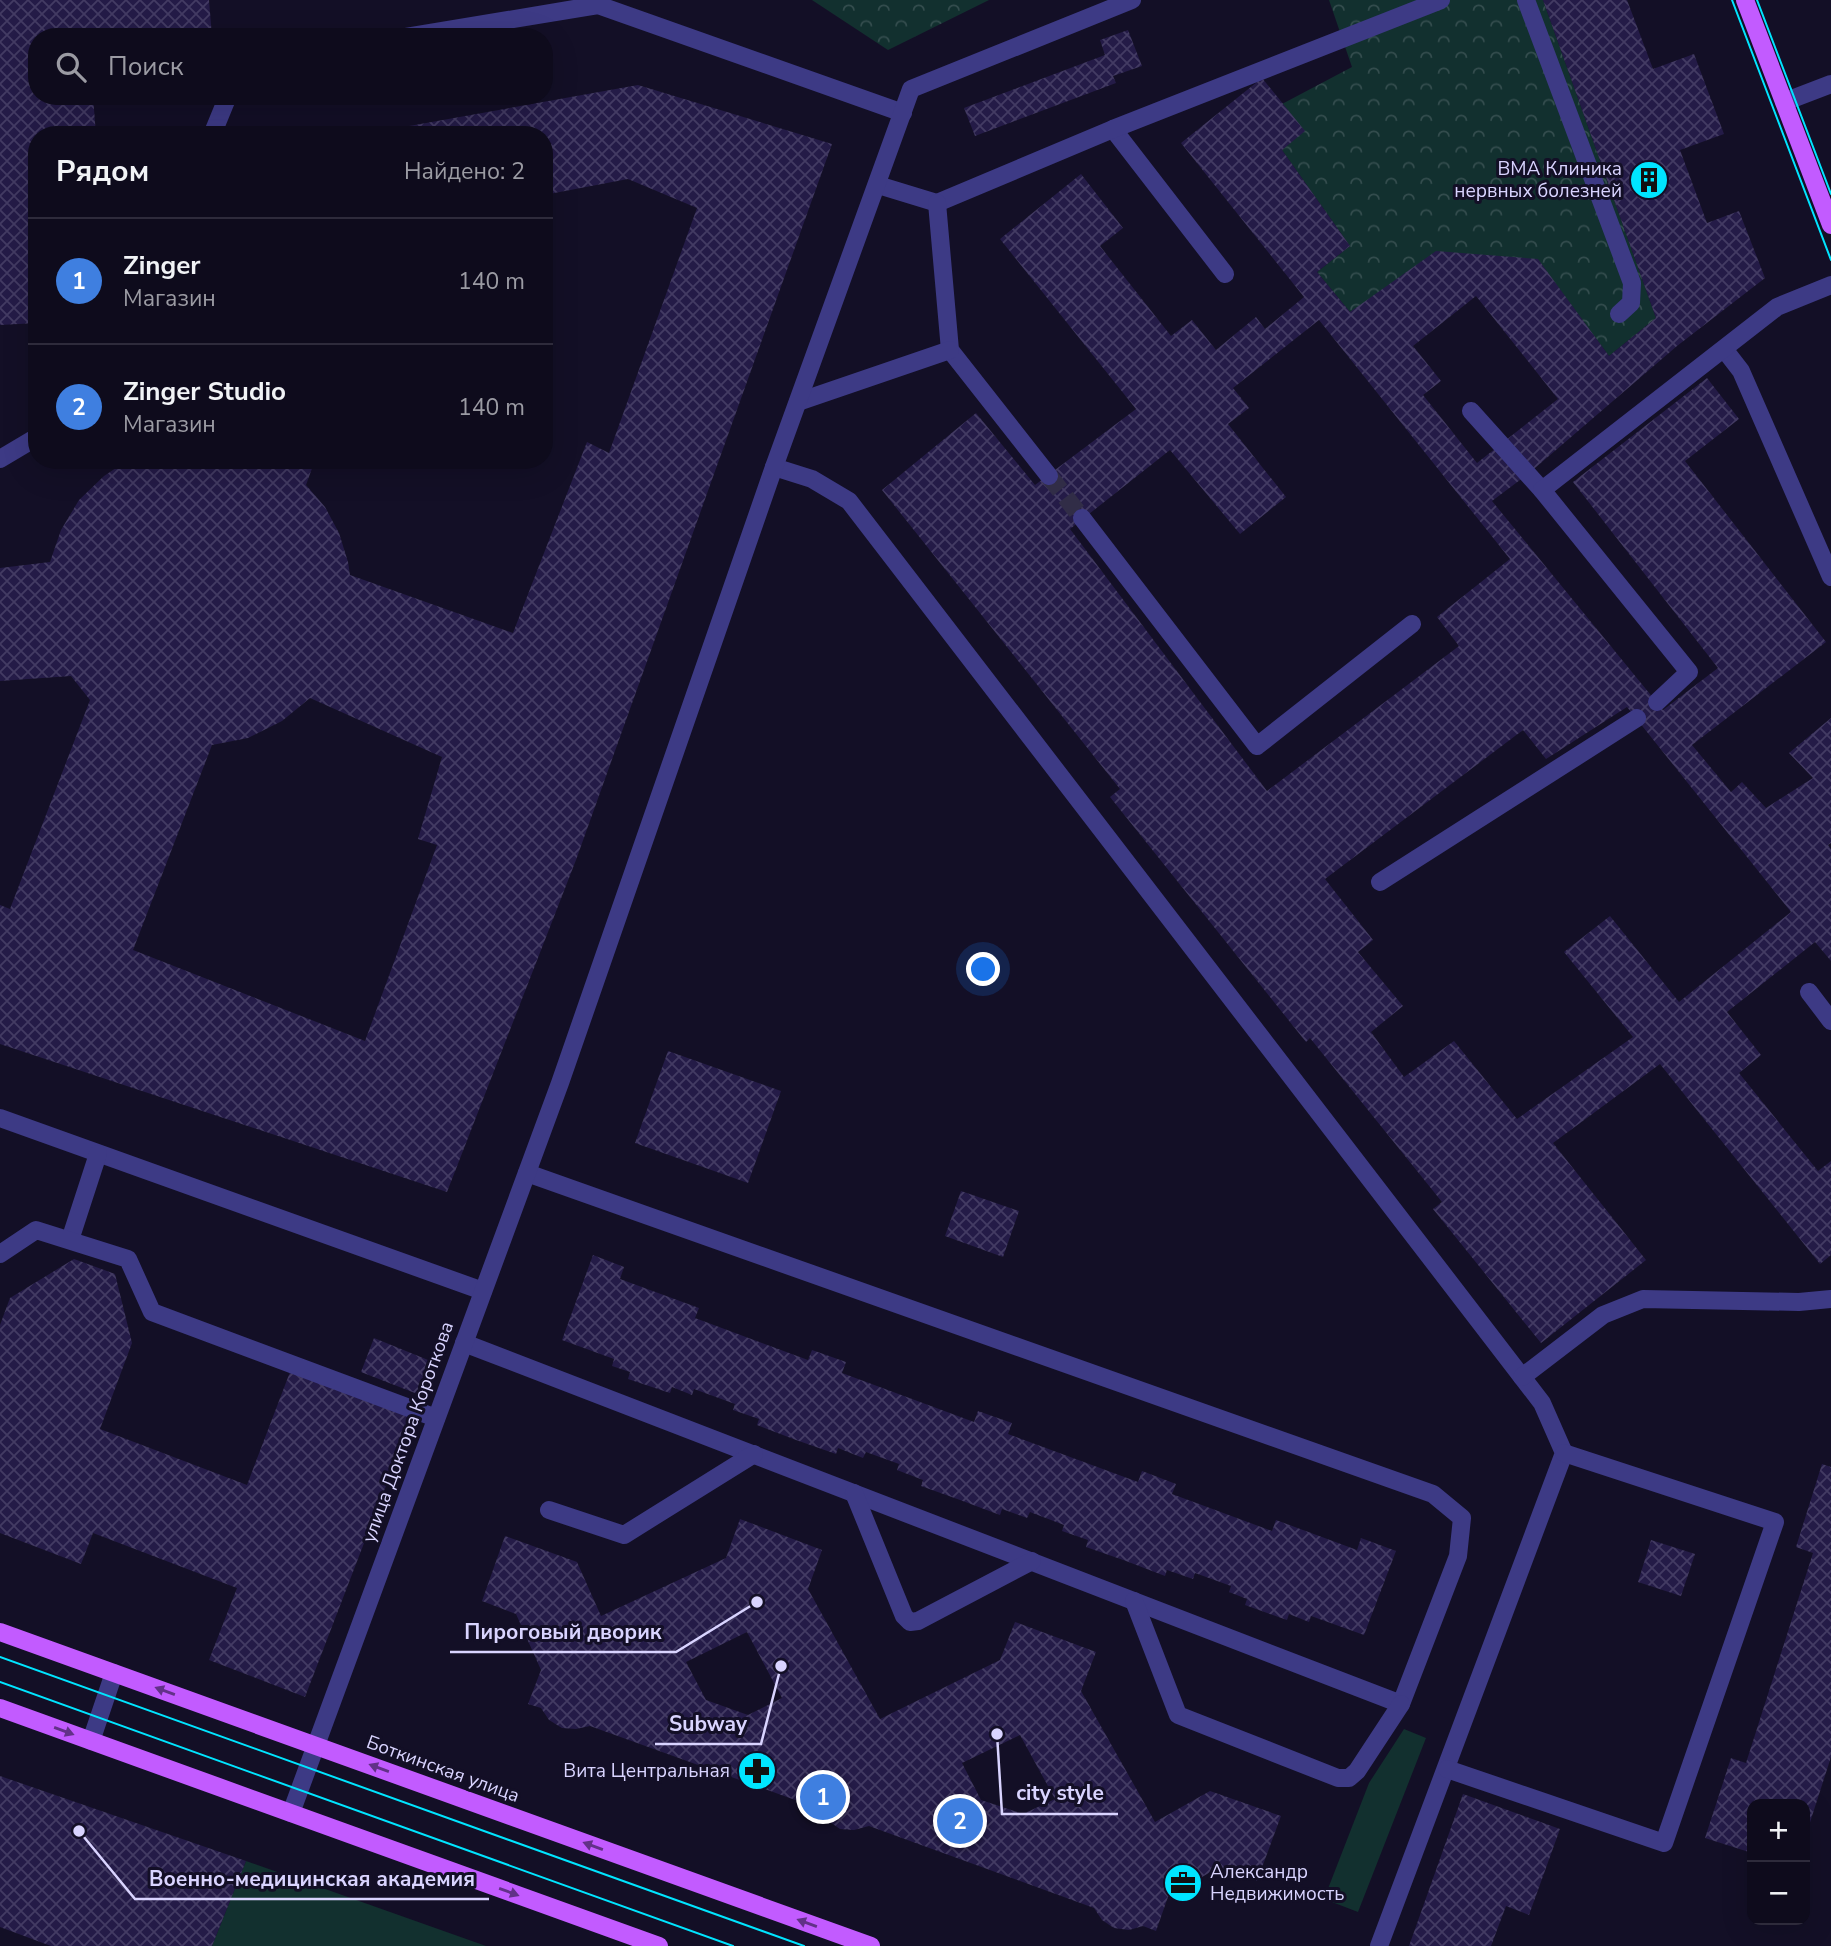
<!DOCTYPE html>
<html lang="ru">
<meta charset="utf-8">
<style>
:root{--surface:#0e0b1c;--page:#1c1929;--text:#f1f3f6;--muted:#9b9ba3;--line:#2e2b3b;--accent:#0f766e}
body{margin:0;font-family:"Nunito Sans",sans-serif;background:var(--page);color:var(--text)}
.controls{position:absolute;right:21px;bottom:21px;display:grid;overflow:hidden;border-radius:14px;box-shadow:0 7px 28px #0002}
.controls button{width:63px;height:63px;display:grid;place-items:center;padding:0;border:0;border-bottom:2px solid var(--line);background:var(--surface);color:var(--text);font:35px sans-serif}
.you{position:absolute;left:984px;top:970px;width:24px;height:24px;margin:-18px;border:5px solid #fff;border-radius:50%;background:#1a73e8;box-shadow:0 0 0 10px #1a73e833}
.badge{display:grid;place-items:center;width:46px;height:46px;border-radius:50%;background:var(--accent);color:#fff;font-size:23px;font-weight:700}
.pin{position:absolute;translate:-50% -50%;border:4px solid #fff;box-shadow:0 2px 7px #0006}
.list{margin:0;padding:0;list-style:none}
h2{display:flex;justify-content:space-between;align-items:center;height:91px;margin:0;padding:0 28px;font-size:30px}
h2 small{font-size:23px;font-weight:400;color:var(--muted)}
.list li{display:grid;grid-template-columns:46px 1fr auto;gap:21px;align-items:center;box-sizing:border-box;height:126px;padding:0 28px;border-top:2px solid var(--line)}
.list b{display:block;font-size:26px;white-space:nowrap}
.list p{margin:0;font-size:23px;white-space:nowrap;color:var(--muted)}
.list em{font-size:23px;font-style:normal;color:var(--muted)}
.icon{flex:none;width:38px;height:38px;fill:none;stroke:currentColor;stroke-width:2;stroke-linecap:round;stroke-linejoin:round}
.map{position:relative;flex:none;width:1831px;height:1946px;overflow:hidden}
.search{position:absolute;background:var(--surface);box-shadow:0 7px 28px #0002;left:28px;top:28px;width:525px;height:77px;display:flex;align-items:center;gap:18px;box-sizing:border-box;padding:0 24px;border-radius:28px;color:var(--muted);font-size:26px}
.panel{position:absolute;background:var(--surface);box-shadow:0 7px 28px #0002;left:28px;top:126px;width:525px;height:343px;border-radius:28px}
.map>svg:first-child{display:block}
</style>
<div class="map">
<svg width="1831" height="1946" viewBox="0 0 1831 1946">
<defs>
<pattern id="forest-crowns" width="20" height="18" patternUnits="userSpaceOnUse" patternTransform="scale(1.75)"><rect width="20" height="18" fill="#12302f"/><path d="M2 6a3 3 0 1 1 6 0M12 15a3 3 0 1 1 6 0" fill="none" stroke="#344d4e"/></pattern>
<pattern id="building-cross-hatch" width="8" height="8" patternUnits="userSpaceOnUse" patternTransform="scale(1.75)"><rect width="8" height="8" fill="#241b47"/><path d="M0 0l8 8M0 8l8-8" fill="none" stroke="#433b63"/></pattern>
</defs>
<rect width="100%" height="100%" fill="#130f26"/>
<!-- forest -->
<g fill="url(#forest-crowns)">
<path d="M812,0h177l-101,50z"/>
<path d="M1329,0h214l113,318 -47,38 -71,-96 -188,52 -33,-40 33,-26 -68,-96 22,-19 -22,-27 70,-37z"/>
</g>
<!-- park -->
<g fill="#12302f">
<path d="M1404,1729l22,9 -68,174 -34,-13 45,-116z"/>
<path d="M246,1861l240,85h-274z"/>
</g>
<!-- building -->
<g fill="url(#building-cross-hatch)" fill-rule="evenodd">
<path d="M0,0h209l3,37h-175v59h56l3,39h-59v188l-37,2z"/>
<path d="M1543,0h84l26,69 41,-15 30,80 -44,16 27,73 32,-12 26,67 -88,68 -149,128 -36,27 171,209 55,-42 -145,-186 134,-104 32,41 -54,42 141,181 -134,103 39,47 11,-10 24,26 47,-30 -24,-25 42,-35v125l-3,2 3,4v112l-16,-19 -88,70 34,43 -22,18 79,98 13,-10v94l-11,9 -160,-200 -107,79 93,117 -105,83 -108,-134 9,-7 -132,-164 -4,4 -196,-245 10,-8 -238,-299 94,-77 59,72 101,-76 -136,-170 81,-65 42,54 -23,18 71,90 21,-16 24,30 40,-33 9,12 39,-32 -123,-154 81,-65 43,53 -23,19 68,96 -33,26 33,40 86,-61 102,8 71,97 47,-38zM1476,296l82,103 -81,64 -54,-68 18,-14 -28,-35zM1319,320l191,239 -73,58 22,29 -192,145 -197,-262 100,-79 70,84 46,-37 -58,-73 21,-16 -16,-20zM1627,707l164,205 -112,90 -69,-86 -46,36 69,85 -116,82 -63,-78 -50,36 -33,-45 32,-26 -45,-54 15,-12 -48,-61 198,-149 23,29z"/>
<path d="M1128,30l14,36 -29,10 3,7 -141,53 -11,-28 141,-53 -5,-15z"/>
<path d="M638,85l194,59 -256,716 -129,332 -447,-148v-139l10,4 80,-209 -19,-24 -71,5v-113l50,-6 11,-32 18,-30 25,-24 24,-16h187l-9,25 19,22 14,26 9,29 2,13 163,58 74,-191 22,11 88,-245 -69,-29 -84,16v-60l-174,-2zM310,698l132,59 -24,82 19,6 -72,196 -232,-91 79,-205 36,-7 34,-17z"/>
<path d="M668,1051l113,40 -33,92 -113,-40z"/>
<path d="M961,1191l58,20 -16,46 -58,-21z"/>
<path d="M593,1255l31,12 -4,12 79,29 -4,10 113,42 4,-10 34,12 -4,11 132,49 4,-11 34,12 -4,11 130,48 4,-11 34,13 -4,10 100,37 4,-11 81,30 4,-12 35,13 -32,84 -53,-19 -2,6 -20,-8 -2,6 -42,-15 2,-6 -18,-7 2,-6 -36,-13 -2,6 -26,-9 -2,6 -39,-15 -40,-14 2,-7 -26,-9 2,-6 -34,-13 -3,6 -25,-9 -2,6 -40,-15 -39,-14 2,-6 -26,-10 2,-6 -33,-12 -3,6 -25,-10 -2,6 -40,-14 -39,-15 2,-6 -26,-9 2,-6 -41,-15 -2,6 -20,-8 -2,6 -42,-14 2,-7 -18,-6 2,-7 -52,-19z"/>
<path d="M74,1259l41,15 17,69 -32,86 147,56 43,-113 122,46 -107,279 -96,-37 28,-72 -144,-55 -12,31 -81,-31v-208l10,-27z"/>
<path d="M374,1338l59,24 -13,33 -59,-23z"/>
<path d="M1822,1464l9,3v290l-26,81v-34h-53v49l-47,-15 26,-80 15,5 67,-210 -17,-6z"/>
<path d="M740,1519l82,31 -14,39 72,130 120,-59 15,-38 81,30 -15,39 74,131 55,-31 71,25 -24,65 -38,-14 -51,30 -12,34 -13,-5 -14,4 -15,-2 -12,-8 -8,-12 -225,-82 -15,4 -14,-1 -13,-9 -7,-11 -230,-83 -14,3 -14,-1 -13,-8 -8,-12 -13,-4 13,-34 -25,-56 -34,-13 23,-65 72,26 24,54 125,-58zM747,1632l35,66 -34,17 -42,-15 -20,-38zM1020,1735l35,64 -32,15 -42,-14 -19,-37z"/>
<path d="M1651,1540l44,14 -14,42 -43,-14z"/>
<path d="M0,1776l246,85 -34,85h-161l-51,-19z"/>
<path d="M1463,1794l97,35 -31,86 -23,-9 -15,40h-82z"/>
</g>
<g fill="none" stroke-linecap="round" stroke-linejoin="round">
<!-- minor-tunnel -->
<path stroke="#312d47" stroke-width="18" stroke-dasharray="18 9" stroke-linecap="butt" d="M1049,476l33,42"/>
<!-- minor -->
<g stroke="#3d3a85" stroke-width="18">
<path d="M1526,0l106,283 -1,20 -12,11"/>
<path d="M406,37l192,-32 305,108"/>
<path d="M1784,102l47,-18"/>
<path d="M1113,129l112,145"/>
<path d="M212,135l16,-39"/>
<path d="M878,185l59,18 176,-74 328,-129"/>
<path d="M937,203l13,147 99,126"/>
<path d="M1724,349l17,22 90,206"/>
<path d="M798,402l152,-52"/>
<path d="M1471,411l71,79"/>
<path d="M0,459l37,-22"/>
<path d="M774,467l38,12 37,22 693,902 22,50 -185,493"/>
<path d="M1082,518l175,228 155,-122"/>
<path d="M1657,702l32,-30 -147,-182 235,-183 54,-22"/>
<path d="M1380,882l257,-164"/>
<path d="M1809,992l22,29"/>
<path d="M0,1118l483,173"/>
<path d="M70,1240l28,-86"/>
<path d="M0,1254l36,-24 92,29 24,53 284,106"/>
<path d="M464,1343l937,361 57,-148 4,-38 -29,-24 -906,-321"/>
<path d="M1522,1377l81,-62 40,-16 156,3 32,-3"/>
<path d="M854,1493l50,123 6,6 8,-1 114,-60"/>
<path d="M549,1510l75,25 130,-81"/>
<path d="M1134,1601l44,114 160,63h11l8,-7 44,-67"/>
<path d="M91,1741l23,-68"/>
<path d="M1447,1769l217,74 111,-321 -211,-69"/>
<path d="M291,1813l269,-730 214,-616 137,-378 221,-89"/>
</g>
<!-- major -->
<g stroke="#c25bff" stroke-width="18">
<path d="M1745,0l86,225"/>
<path d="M0,1632l871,314"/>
<path d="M0,1708l659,238"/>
</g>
<!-- tram -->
<g stroke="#00e5ff" stroke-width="2">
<path d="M1732,0l99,260"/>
<path d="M1757,0l74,194"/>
<path d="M0,1657l804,289"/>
<path d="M0,1682l733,264"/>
</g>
</g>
<!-- one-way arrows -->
<defs><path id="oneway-solid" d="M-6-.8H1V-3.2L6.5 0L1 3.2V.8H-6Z" transform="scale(1.75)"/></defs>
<g fill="#623188">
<use href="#oneway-solid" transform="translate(165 1691) rotate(-160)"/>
<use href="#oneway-solid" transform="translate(64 1731) rotate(20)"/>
<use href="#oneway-solid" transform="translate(379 1768) rotate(-160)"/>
<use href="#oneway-solid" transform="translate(593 1846) rotate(-160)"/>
<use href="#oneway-solid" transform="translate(509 1892) rotate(20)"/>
<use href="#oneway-solid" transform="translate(807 1923) rotate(-160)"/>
</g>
<!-- icons -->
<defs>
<symbol id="building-disc" viewBox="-11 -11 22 22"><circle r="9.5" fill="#00e5ff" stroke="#130f26"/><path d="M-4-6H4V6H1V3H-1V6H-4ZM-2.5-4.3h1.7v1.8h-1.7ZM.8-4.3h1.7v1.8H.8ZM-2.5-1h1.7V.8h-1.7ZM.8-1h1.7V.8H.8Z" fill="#111"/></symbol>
<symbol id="pharmacy-disc" viewBox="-11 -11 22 22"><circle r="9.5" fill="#00e5ff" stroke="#130f26"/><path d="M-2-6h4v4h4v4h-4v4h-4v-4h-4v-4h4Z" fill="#111"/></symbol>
<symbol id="office-disc" viewBox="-11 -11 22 22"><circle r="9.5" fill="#00e5ff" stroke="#130f26"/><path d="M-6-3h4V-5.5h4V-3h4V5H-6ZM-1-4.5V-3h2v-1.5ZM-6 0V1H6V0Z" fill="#111"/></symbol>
</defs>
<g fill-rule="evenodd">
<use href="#building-disc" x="1627" y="158" width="44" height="44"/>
<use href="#pharmacy-disc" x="735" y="1749" width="44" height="44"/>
<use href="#office-disc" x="1161" y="1861" width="44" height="44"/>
</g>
<g text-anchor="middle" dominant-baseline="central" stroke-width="6" stroke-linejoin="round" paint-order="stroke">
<!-- poi labels -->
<g font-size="19" fill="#d9d4ff" stroke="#130f26" text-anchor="end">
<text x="1622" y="169">ВМА Клиника<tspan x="1622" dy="22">нервных болезней</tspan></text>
<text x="730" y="1771">Вита Центральная</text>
<text x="1210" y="1872" text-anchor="start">Александр<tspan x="1210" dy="22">Недвижимость</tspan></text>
</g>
<!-- street labels -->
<g font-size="19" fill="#d9d4ff" stroke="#130f26">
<text transform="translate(408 1432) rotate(-70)">улица Доктора Короткова</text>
<text transform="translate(443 1769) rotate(20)">Боткинская улица</text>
</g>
</g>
<!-- callouts -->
<path fill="none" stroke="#d9d4ff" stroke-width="2.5" d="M757 1602L676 1652H450M781 1666L761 1744H655M997 1734L1002 1814H1118M79 1831L135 1899H489"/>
<g fill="#d9d4ff" stroke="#130f26" stroke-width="2.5">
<circle cx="757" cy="1602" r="7"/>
<circle cx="781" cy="1666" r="7"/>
<circle cx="997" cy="1734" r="7"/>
<circle cx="79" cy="1831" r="7"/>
</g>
<g font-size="21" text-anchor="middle" font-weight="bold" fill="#d9d4ff" stroke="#130f26" stroke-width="6" stroke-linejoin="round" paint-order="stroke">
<text x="563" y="1639">Пироговый дворик</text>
<text x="708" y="1731">Subway</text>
<text x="1060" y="1800">city style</text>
<text x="312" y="1886">Военно-медицинская академия</text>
</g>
</svg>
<div class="controls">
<button>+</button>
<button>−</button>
</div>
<div class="you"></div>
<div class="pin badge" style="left:823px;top:1797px;background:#3f7fe0">1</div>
<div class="pin badge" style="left:960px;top:1821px;background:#3f7fe0">2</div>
<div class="search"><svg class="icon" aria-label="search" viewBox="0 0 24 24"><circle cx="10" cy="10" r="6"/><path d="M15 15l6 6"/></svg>Поиск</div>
<section class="panel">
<h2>Рядом<small>Найдено: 2</small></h2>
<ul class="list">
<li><span class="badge" style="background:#3f7fe0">1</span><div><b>Zinger</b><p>Магазин</p></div><em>140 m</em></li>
<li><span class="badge" style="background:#3f7fe0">2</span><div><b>Zinger Studio</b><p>Магазин</p></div><em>140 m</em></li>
</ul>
</section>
</div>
